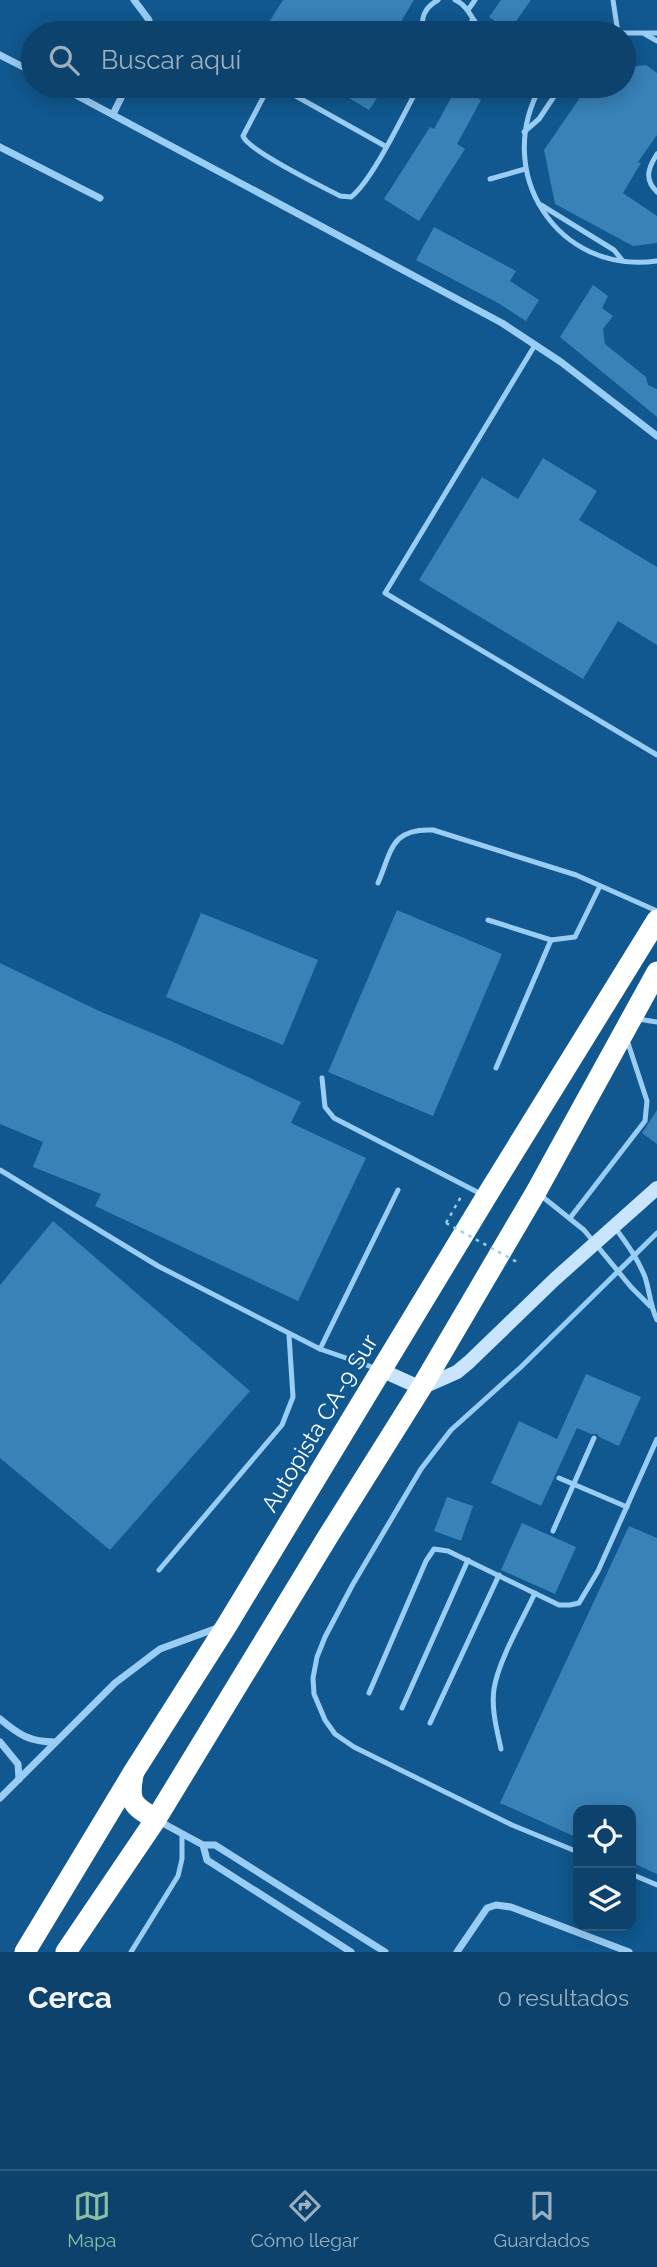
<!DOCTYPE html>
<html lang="es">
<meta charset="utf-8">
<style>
:root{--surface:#0c426b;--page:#154971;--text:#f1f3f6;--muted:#9ab0c1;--line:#2c5b7e;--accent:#8abfa5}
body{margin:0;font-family:Raleway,sans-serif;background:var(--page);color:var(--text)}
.controls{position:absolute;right:21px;bottom:21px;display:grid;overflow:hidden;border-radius:14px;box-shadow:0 4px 18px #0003}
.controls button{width:63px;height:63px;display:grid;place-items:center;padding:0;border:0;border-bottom:2px solid var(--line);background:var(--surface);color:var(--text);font:35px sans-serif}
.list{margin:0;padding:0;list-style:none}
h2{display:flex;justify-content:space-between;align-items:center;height:91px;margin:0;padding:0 28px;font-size:30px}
h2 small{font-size:23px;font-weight:400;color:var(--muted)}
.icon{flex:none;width:38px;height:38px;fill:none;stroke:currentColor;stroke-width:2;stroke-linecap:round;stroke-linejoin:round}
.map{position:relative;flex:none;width:657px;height:1952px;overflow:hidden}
.search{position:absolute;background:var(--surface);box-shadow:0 4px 18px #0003;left:21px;right:21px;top:21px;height:77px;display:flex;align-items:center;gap:18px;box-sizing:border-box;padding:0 24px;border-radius:38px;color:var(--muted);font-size:26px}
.sheet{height:217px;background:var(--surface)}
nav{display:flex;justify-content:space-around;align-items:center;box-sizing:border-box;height:98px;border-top:2px solid var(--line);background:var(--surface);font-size:19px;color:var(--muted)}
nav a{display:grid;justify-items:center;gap:4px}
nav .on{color:var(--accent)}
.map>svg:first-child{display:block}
</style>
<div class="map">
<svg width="657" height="1952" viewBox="0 0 657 1952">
<rect width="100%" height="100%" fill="#10588f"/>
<!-- building -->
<g fill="#3882b8">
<path d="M283,0h131l-20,33h-132z"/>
<path d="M501,0h30l-22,31 -20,-14z"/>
<path d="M646,65l11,8v62l-19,27 3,1 -18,30 34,23v27l-24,3 -78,-42 -11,-54 44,-64h36v-18z"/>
<path d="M329,86h56l-16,24z"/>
<path d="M457,87l24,13 -24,44 8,5 -46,72 -35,-22 46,-72 4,2z"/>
<path d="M434,227l82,44 -6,10 29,19 -13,21 -28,-18 -82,-43z"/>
<path d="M593,285l15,11 -6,12 11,8 -10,13 2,15 41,33 2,8 9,4v28l-97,-80z"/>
<path d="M543,458l54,33 -18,29 78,47v78l-39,-24 -35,58 -164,-99 63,-103 36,22z"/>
<path d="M397,910l105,44 -69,162 -105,-44z"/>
<path d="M201,913l117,47 -35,85 -117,-48z"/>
<path d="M0,963l99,48 70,29 132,62 -10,21 75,35 -68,143 -203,-95 6,-12 -68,-27 10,-25 -43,-18z"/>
<path d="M657,1110v34l-15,-11z"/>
<path d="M53,1221l197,170 -140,159 -110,-92v-173z"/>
<path d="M586,1374l55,23 -22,49 -20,-9 -2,-3h-6l-14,-6 -36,78 -50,-23 28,-62 38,18z"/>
<path d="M447,1497l26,9 -12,35 -27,-10z"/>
<path d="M522,1523l54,24 -21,47 -54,-24z"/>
<path d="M629,1526l28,12v336l-26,-12v-52h-53v28l-78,-35z"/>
</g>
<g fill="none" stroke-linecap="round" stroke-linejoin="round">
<!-- path -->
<path stroke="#99cdf3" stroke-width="2.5" stroke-dasharray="3.5 5" stroke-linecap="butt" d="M446,1223l16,-28"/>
<!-- lane -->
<g stroke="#99cdf3" stroke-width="5">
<path d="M455,0c15,6 17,24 31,33"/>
<path d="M613,0l5,33"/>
<path d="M468,10l7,-10"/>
<path d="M424,33c-4,-15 0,-25 14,-33"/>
<path d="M470,33l2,-13"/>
<path d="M621,33h36"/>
<path d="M645,34l12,7"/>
<path d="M524,86l10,11"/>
<path d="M541,86c-49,86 16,189 116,175"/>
<path d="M524,132l15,-13 22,-33"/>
<path d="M385,146l-107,-60 -6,1 -6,5 -23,44c4,14 80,51 97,60l11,1c22,-17 53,-84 68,-111"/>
<path d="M657,154c-9,14 -13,25 0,38"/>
<path d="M490,179l35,-10"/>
<path d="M541,205l73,45 8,10"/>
<path d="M535,345l-150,248 272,162"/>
<path d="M378,883c14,-33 13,-55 55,-53l143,45 81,36"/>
<path d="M488,920l63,20 24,-3 25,-51"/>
<path d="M638,1019l19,3"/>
<path d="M496,1068l55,-128"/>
<path d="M322,1078l3,29 9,11 149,77"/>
<path d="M0,1170l158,96 162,83 55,19"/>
<path d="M539,1194l45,36 47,57 19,19"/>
<path d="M570,1218l75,-97 2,-20 -20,-61"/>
<path d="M616,1229c11,15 22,30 29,48 5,15 5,29 12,43"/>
<path d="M320,1349l78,-159"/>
<path d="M559,1478l68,29"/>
<path d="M553,1531l41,-93"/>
<path d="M159,1570l123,-145 11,-28 -4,-62"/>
<path d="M369,1693l57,-132 8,-12 14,2 111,54h11l9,-2 19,-32 59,-132"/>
<path d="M402,1708l66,-148"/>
<path d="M430,1723l69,-148"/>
<path d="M501,1749c-4,-19 -10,-40 -7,-60 4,-28 29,-70 41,-96"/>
<path d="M578,1852l-66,-27 -158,-78 -19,-13 -10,-14 -11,-26 -1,-16 4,-21 8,-20 28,-53 68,-115 30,-39 70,-63 136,-134"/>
<path d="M631,1874l26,11"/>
<path d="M131,1952l47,-76 4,-17v-25"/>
</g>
<!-- street -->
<g stroke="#99cdf3" stroke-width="7">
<path d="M134,0l15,20v13"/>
<path d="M0,55l33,17"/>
<path d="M59,86l443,237 59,39 96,74"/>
<path d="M113,114l14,-28"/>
<path d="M0,147l100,51"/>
<path d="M0,1719c19,16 30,23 55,23"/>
<path d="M0,1742l18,22 1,15"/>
<path d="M0,1798l115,-115 45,-34 60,-22"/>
<path d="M157,1820l46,25h12l170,107"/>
<path d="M203,1845l4,15 144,92"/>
<path d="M457,1952l30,-44 9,-3 15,2 118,45"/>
</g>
<!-- secondary -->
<path stroke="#c8e5fd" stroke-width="14" d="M381,1370l40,18 36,-16 12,-10 86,-83 102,-91"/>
<!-- highway -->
<g stroke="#fff" stroke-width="21">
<path d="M133,1775c-5,26 -1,31 23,44"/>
<path d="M25,1952l108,-179 94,-148 259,-428 171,-277"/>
<path d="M66,1952l90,-133 171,-281 94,-150 115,-196 121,-220"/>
</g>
<!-- path-bridge -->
<path stroke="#99cdf3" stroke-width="2.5" stroke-dasharray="3.5 5" stroke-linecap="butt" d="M446,1223l71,39"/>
</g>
<g text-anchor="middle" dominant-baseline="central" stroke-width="5" stroke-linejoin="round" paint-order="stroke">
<!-- street labels -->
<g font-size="23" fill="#fff" stroke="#10588f">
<text transform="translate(319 1423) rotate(-59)">Autopista CA-9 Sur</text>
</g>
</g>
</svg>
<div class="controls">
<button><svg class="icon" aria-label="locate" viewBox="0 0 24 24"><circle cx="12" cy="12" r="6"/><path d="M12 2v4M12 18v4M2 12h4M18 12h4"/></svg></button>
<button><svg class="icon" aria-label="layers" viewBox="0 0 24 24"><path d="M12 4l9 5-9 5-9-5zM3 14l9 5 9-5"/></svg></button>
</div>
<div class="search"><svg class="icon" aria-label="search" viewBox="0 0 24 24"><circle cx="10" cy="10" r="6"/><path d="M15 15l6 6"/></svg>Buscar aquí</div>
</div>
<section class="sheet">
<h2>Cerca<small>0 resultados</small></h2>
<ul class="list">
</ul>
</section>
<nav>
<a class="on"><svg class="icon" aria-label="map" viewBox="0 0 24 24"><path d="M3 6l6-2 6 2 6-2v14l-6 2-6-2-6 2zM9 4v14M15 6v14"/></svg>Mapa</a>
<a><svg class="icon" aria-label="directions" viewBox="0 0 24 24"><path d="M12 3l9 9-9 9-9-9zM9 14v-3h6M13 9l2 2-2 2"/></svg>Cómo llegar</a>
<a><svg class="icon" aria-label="saved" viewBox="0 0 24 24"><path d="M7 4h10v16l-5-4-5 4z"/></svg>Guardados</a>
</nav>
